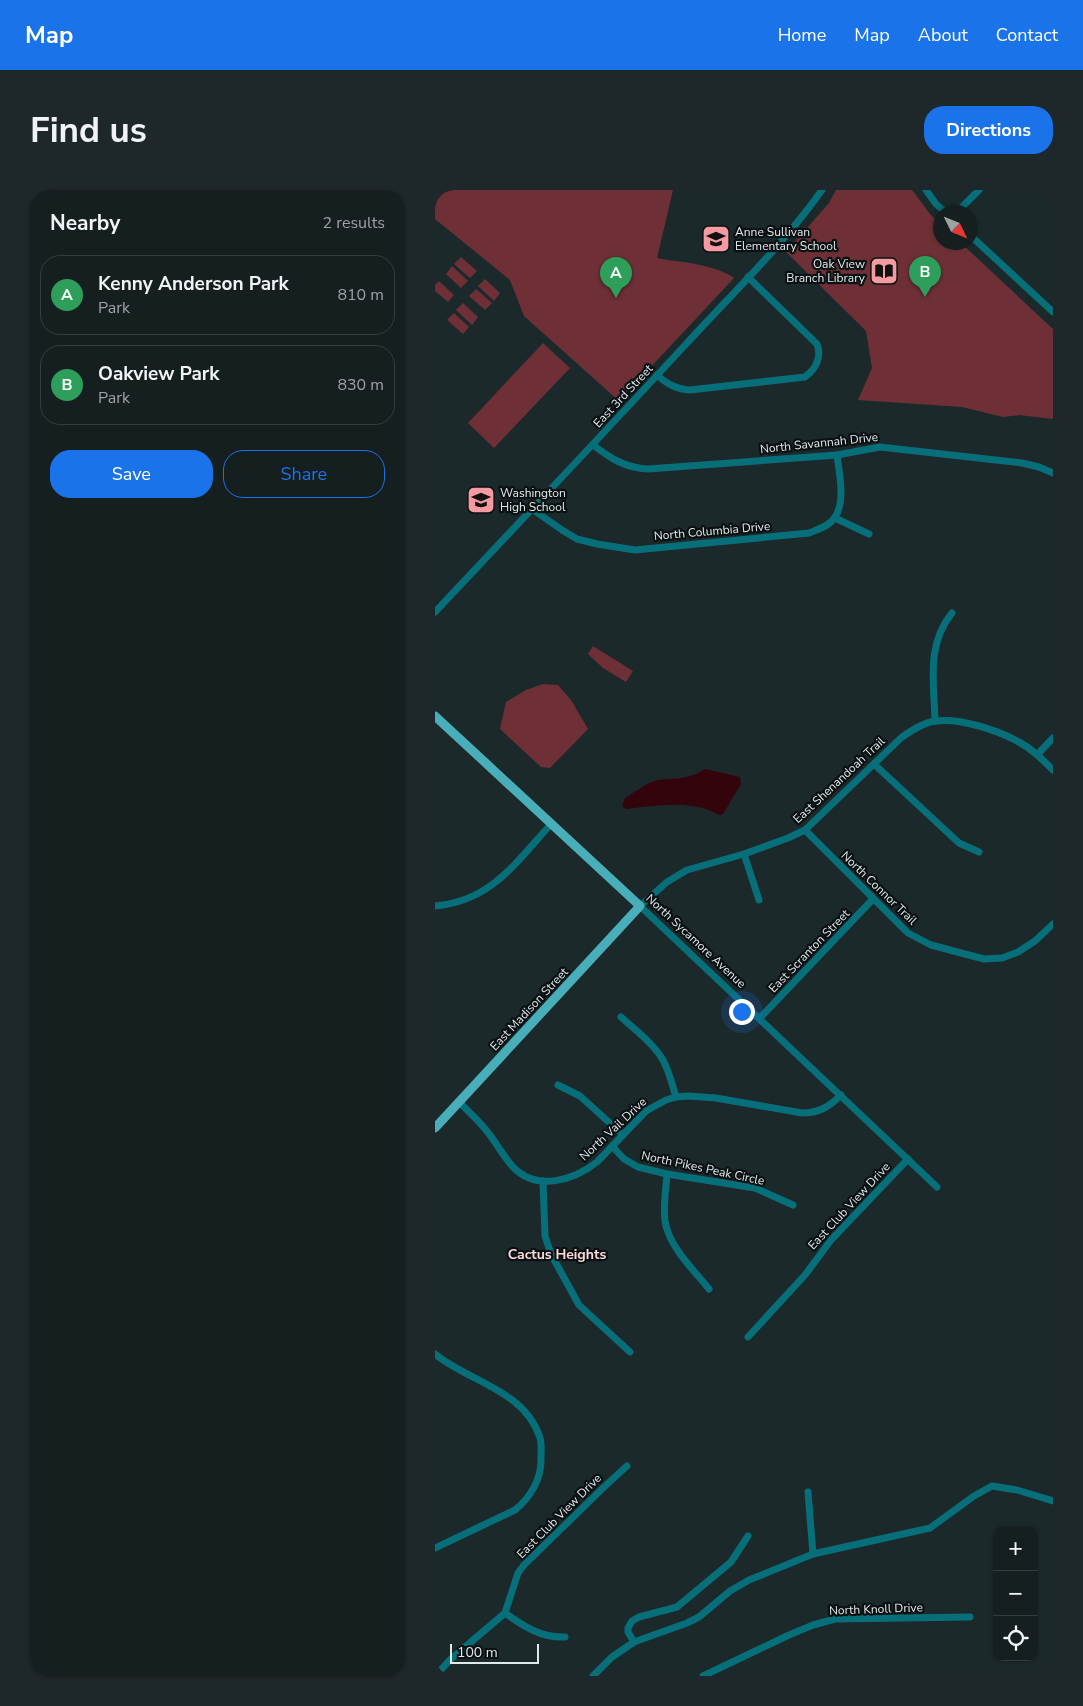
<!DOCTYPE html>
<meta charset="utf-8">
<style>
:root{--surface:#151f20;--page:#1e2729;--text:#f1f3f6;--muted:#9da2a5;--line:#343d3e;--accent:#1a73e8}
body{margin:0;font-family:"Nunito Sans",sans-serif;background:var(--page);color:var(--text)}
.controls{position:absolute;right:15px;bottom:15px;display:grid;overflow:hidden;border-radius:10px;box-shadow:0 1px 4px #0004}
.controls button{width:45px;height:45px;display:grid;place-items:center;padding:0;border:0;border-bottom:1px solid var(--line);background:var(--surface);color:var(--text);font:25px sans-serif}
.compass{position:absolute;left:498px;top:15px;width:45px;height:45px;border-radius:50%;background:var(--surface);box-shadow:0 1px 4px #0004;rotate:133deg}
.scale{position:absolute;left:15px;bottom:12px;width:89px;box-sizing:border-box;padding-left:5px;border:2px solid #e1eaeb;border-top:0;font-size:14px;line-height:18px;white-space:nowrap;color:#e1eaeb;-webkit-text-stroke:4px #0b1112;paint-order:stroke}
.you{position:absolute;left:306px;top:821px;width:18px;height:18px;margin:-12px;border:4px solid #fff;border-radius:50%;background:#1a73e8;box-shadow:0 0 0 8px #1a73e833}
.badge{display:grid;place-items:center;width:32px;height:32px;border-radius:50%;background:var(--accent);color:#fff;font-size:16px;font-weight:700}
.pin{position:absolute;translate:-50% -41px;filter:drop-shadow(0 1px 2px #0008)}
.pin::after{content:'';position:absolute;top:26px;width:18px;height:15px;background:inherit;clip-path:polygon(0 0,100% 0,50% 100%)}
.list{margin:0;padding:0;list-style:none}
h2{display:flex;justify-content:space-between;align-items:center;height:65px;margin:0;padding:0 20px;font-size:21px}
h2 small{font-size:16px;font-weight:400;color:var(--muted)}
.list li{display:grid;grid-template-columns:32px 1fr auto;gap:15px;align-items:center;box-sizing:border-box;height:80px;margin:0 10px 10px;padding:0 10px;border:1px solid var(--line);border-radius:20px}
.list b{display:block;font-size:19px;white-space:nowrap}
.list p{margin:0;font-size:16px;white-space:nowrap;color:var(--muted)}
.list em{font-size:16px;font-style:normal;color:var(--muted)}
.actions{display:flex;gap:10px;padding:15px 20px}
.actions a{flex:1;padding:11px 0;border:1px solid var(--accent);border-radius:20px;text-align:center;font-size:18px;color:var(--accent)}
.actions .main{background:var(--accent);color:#fff}
.icon{flex:none;width:28px;height:28px;fill:none;stroke:currentColor;stroke-width:2;stroke-linecap:round;stroke-linejoin:round}
.map{position:relative;flex:none;width:618px;height:1486px;overflow:hidden;border-radius:20px}
header{display:flex;align-items:center;gap:30px;box-sizing:border-box;height:70px;padding:0 25px;background:var(--accent);color:#fff}
header strong{font-size:24px}
nav{display:flex;gap:28px;margin-inline-start:auto;font-size:18px}
.intro{display:flex;align-items:center;justify-content:space-between;box-sizing:border-box;height:120px;padding:0 30px}
h1{margin:0;font-size:35px}
.button{padding:12px 22px;border-radius:20px;background:var(--accent);color:#fff;font-size:18px;font-weight:700}
main{display:flex;gap:30px;padding:0 30px}
aside{flex:1;background:var(--surface);border-radius:20px;box-shadow:0 1px 4px #0004}
.map>svg:first-child{display:block}
</style>
<header>
<strong>Map</strong>
<nav><a>Home</a><a>Map</a><a>About</a><a>Contact</a></nav>
</header>
<div class="intro"><h1>Find us</h1><a class="button">Directions</a></div>
<main>
<aside>
<h2>Nearby<small>2 results</small></h2>
<ul class="list">
<li><span class="badge" style="background:#2e9e5b">A</span><div><b>Kenny Anderson Park</b><p>Park</p></div><em>810 m</em></li>
<li><span class="badge" style="background:#2e9e5b">B</span><div><b>Oakview Park</b><p>Park</p></div><em>830 m</em></li>
</ul>
<div class="actions"><a class="main">Save</a><a>Share</a></div>
</aside>
<div class="map">
<svg width="618" height="1486" viewBox="0 0 618 1486">
<rect width="100%" height="100%" fill="#1c292b"/>
<!-- green -->
<g fill="#6e3036">
<path d="M0,0h238l-16,68c25,5 55,5 77,20l-115,123 -95,-85 -14,-36 -75,-61z"/>
<path d="M401,0h76l18,24 10,10 1,18 20,1 92,86v90l-34,-4 -16,2 -41,-10 -104,-7 14,-32 -6,-37 -80,-79 43,-49z"/>
<path d="M26,67l16,14 -7,7 -16,-14z"/>
<path d="M17,76l16,15 -7,7 -15,-14z"/>
<path d="M50,89l15,14 -6,8 -16,-15z"/>
<path d="M4,91l15,14 -6,7 -13,-11v-6z"/>
<path d="M41,99l16,14 -7,7 -16,-14z"/>
<path d="M28,113l15,14 -6,8 -16,-15z"/>
<path d="M19,123l15,14 -6,7 -16,-14z"/>
<path d="M108,153l27,25 -76,80 -26,-25z"/>
<path d="M158,456l40,25 -7,11 -23,-14 -15,-14z"/>
<path d="M108,494l15,1 13,15 17,29 -38,39 -9,-1 -41,-38 6,-27 20,-12z"/>
</g>
<!-- water -->
<path fill="#33040c" d="M270,579l35,8 1,7 -18,30 -4,1c-28,-16 -63,-9 -93,-6l-4,-3 3,-8 22,-14 10,-4 26,-2 13,-4z"/>
<g fill="none" stroke-linecap="round" stroke-linejoin="round">
<!-- minor -->
<g stroke="#076f79" stroke-width="7">
<path d="M491,0l10,14 9,8"/>
<path d="M522,22l22,-22"/>
<path d="M536,46l82,76"/>
<path d="M222,185c10,9 19,14 33,15l115,-13c11,-8 17,-20 12,-33l-69,-67"/>
<path d="M158,255c17,13 32,23 55,24l189,-14 43,-8 142,16 17,4 14,6"/>
<path d="M97,319l30,21 15,9 20,5 38,6 174,-17c9,-4 21,-7 26,-16 11,-16 4,-44 2,-62"/>
<path d="M400,328l34,16"/>
<path d="M0,422c84,-89 168,-178 252,-269 44,-48 97,-99 135,-153"/>
<path d="M500,531c-1,-39 -9,-76 17,-108"/>
<path d="M602,565l16,-17"/>
<path d="M439,574l85,79 20,9"/>
<path d="M370,640l103,103 23,12 53,14 18,-1 16,-6 17,-11 18,-17"/>
<path d="M309,664l15,46"/>
<path d="M0,716c57,-5 81,-44 117,-83"/>
<path d="M186,827c14,13 32,26 42,43 6,11 9,24 13,37"/>
<path d="M325,828l113,-119"/>
<path d="M123,895l22,11 43,39"/>
<path d="M24,912c9,9 19,18 27,28 10,12 17,26 27,37 24,25 61,13 84,-5l49,-51 20,-11 10,-3 12,-1 28,2 86,15c17,0 27,-6 39,-18"/>
<path d="M177,956l12,13 14,8 29,7 88,14 38,17"/>
<path d="M232,984c-1,15 -4,31 -2,47 4,26 28,48 44,68"/>
<path d="M108,991l2,55 6,18 28,51 51,47"/>
<path d="M502,997l-297,-281 27,-24 20,-12 57,-16 44,-16 17,-8 97,-93c9,-6 22,-15 34,-16 24,-3 61,9 81,20 14,7 25,18 36,29"/>
<path d="M313,1147l57,-62 26,-35 77,-81"/>
<path d="M0,1164c34,28 90,36 105,84 2,6 1,13 1,19 1,21 -10,40 -26,53l-80,38"/>
<path d="M373,1302l5,62"/>
<path d="M70,1423c18,13 36,25 60,24"/>
<path d="M199,1452l-6,-10v-4l4,-7 7,-4 38,-10 54,-45 17,-26"/>
<path d="M0,1486l16,-17 54,-46 13,-40 6,-8 80,-78 23,-21"/>
<path d="M158,1486l19,-19 22,-15 53,-19 12,-6 31,-26 19,-11 64,-26 117,-26 44,-32 18,-10 25,4 36,11"/>
<path d="M268,1486l86,-41 24,-10 22,-6 135,-2"/>
</g>
<!-- major -->
<path stroke="#48aeba" stroke-width="9" d="M0,526l205,190 -205,222"/>
</g>
<!-- icons -->
<defs>
<symbol id="school-square" viewBox="-11 -11 22 22"><rect x="-9" y="-9" width="18" height="18" rx="4" fill="#f49aa0" stroke="#0b1112"/><path d="M0-5L7-2L0 1L-7-2ZM-4 1L0 2.5L4 1V4Q0 6-4 4Z" fill="#111"/></symbol>
<symbol id="library-square" viewBox="-11 -11 22 22"><rect x="-9" y="-9" width="18" height="18" rx="4" fill="#f49aa0" stroke="#0b1112"/><path d="M-6-4Q-3-5.5-.7-3.5V5Q-3 3-6 4ZM6-4Q3-5.5 .7-3.5V5Q3 3 6 4Z" fill="#111"/></symbol>
</defs>
<g fill-rule="evenodd">
<use href="#school-square" x="265" y="33" width="32" height="32"/>
<use href="#library-square" x="433" y="65" width="32" height="32"/>
<use href="#school-square" x="30" y="294" width="32" height="32"/>
</g>
<g text-anchor="middle" dominant-baseline="central" stroke-width="4.5" stroke-linejoin="round" paint-order="stroke">
<!-- poi labels -->
<g font-size="12" fill="#e1eaeb" stroke="#0b1112" text-anchor="start">
<text x="300" y="42">Anne Sullivan<tspan x="300" dy="14">Elementary School</tspan></text>
<text x="430" y="74" text-anchor="end">Oak View<tspan x="430" dy="14">Branch Library</tspan></text>
<text x="65" y="303">Washington<tspan x="65" dy="14">High School</tspan></text>
</g>
<!-- street labels -->
<g font-size="12" fill="#e1eaeb" stroke="#0b1112">
<text transform="translate(188 206) rotate(-47)">East 3rd Street</text>
<text transform="translate(384 253) rotate(-6)">North Savannah Drive</text>
<text transform="translate(277 341) rotate(-5)">North Columbia Drive</text>
<text transform="translate(404 590) rotate(-43)">East Shenandoah Trail</text>
<text transform="translate(444 698) rotate(44)">North Connor Trail</text>
<text transform="translate(261 751) rotate(43)">North Sycamore Avenue</text>
<text transform="translate(374 761) rotate(-46)">East Scranton Street</text>
<text transform="translate(94 819) rotate(-47)">East Madison Street</text>
<text transform="translate(178 939) rotate(-43)">North Vail Drive</text>
<text transform="translate(268 978) rotate(12)">North Pikes Peak Circle</text>
<text transform="translate(414 1016) rotate(-47)">East Club View Drive</text>
<text transform="translate(124 1326) rotate(-45)">East Club View Drive</text>
<text transform="translate(441 1419) rotate(-2)">North Knoll Drive</text>
</g>
<!-- neighbourhood labels -->
<g font-size="14" font-weight="bold" fill="#fdd9da" stroke="#0b1112">
<text x="122" y="1064">Cactus Heights</text>
</g>
</g>
</svg>
<div class="controls">
<button>+</button>
<button>−</button>
<button><svg class="icon" aria-label="locate" viewBox="0 0 24 24"><circle cx="12" cy="12" r="6"/><path d="M12 2v4M12 18v4M2 12h4M18 12h4"/></svg></button>
</div>
<svg class="compass" viewBox="-18 -18 36 36"><path d="M0-13l5 13h-10z" fill="#e53935"/><path d="M0 13l5-13h-10z" fill="#9da2a5"/></svg>
<div class="scale">100 m</div>
<div class="you"></div>
<div class="pin badge" style="left:181px;top:108px;background:#2e9e5b">A</div>
<div class="pin badge" style="left:490px;top:107px;background:#2e9e5b">B</div>
</div>
</main>
